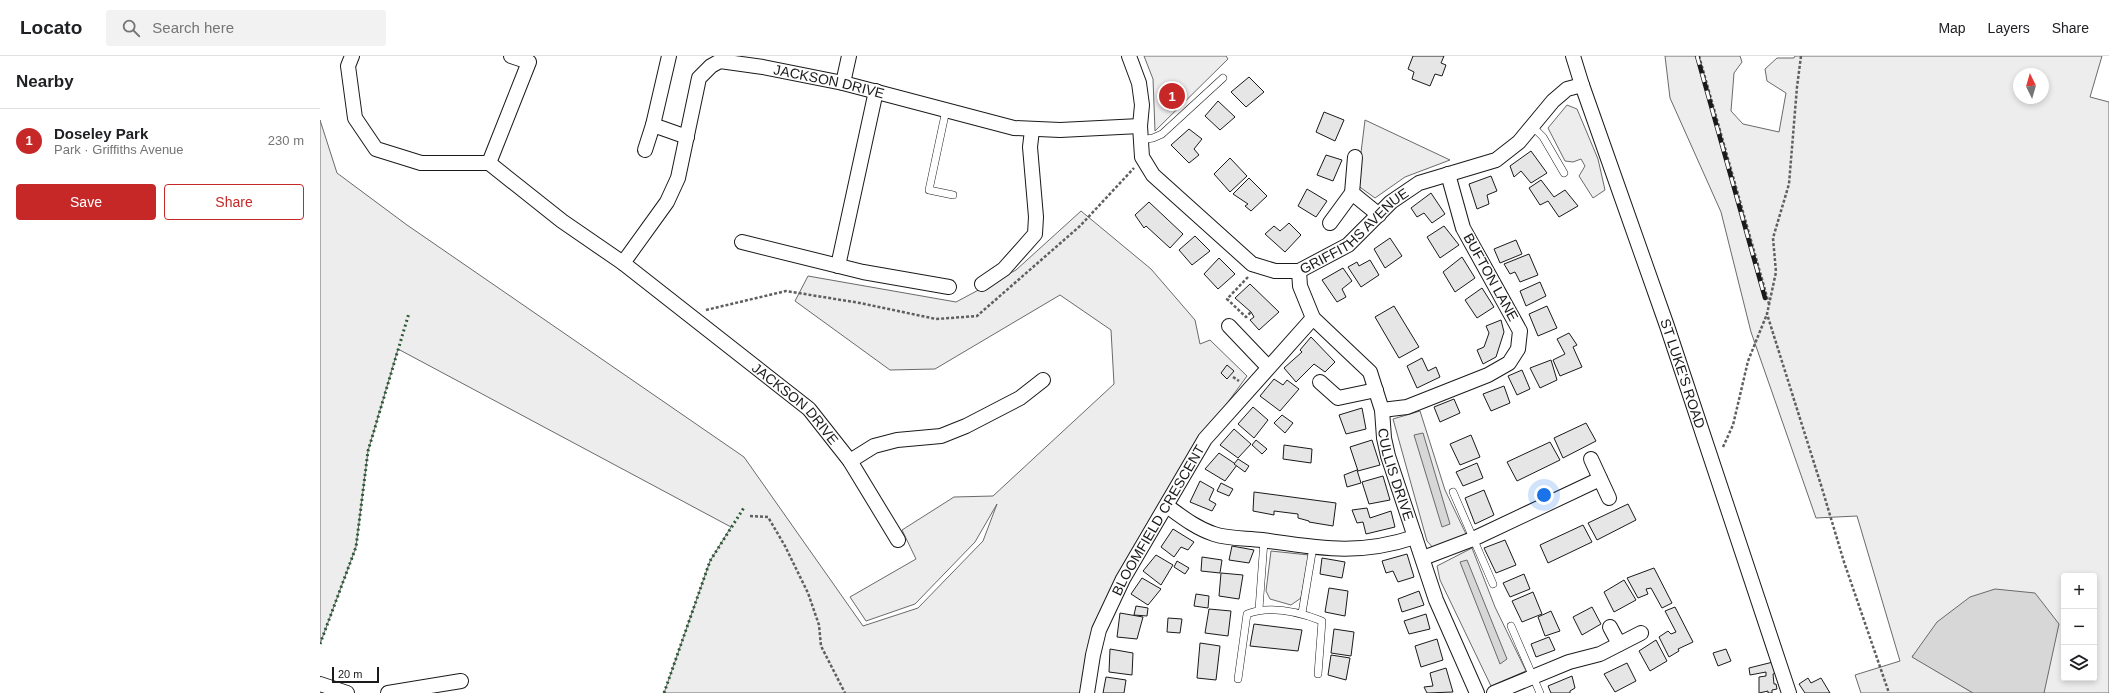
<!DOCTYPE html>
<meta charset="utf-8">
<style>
:root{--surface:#fff;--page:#f2f2f2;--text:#202124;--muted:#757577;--line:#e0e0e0;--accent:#c62828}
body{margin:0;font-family:Arial,sans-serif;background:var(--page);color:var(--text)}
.controls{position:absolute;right:12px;bottom:12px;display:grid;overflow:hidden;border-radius:4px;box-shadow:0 2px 6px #0003}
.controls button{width:36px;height:36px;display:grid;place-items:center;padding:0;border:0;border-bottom:1px solid var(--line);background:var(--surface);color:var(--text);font:20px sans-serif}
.compass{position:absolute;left:1693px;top:12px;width:36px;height:36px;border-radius:50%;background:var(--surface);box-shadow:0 2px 6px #0003;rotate:355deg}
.scale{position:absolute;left:12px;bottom:10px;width:47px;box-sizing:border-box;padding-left:4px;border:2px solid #1a1a1a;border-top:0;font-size:11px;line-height:14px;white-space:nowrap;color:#1a1a1a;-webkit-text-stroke:3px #fff;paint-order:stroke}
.you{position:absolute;left:1224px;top:439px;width:14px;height:14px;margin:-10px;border:3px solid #fff;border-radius:50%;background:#1a73e8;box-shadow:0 0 0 6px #1a73e833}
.badge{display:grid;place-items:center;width:26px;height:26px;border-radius:50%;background:var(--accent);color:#fff;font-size:13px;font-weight:700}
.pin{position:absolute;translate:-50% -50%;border:2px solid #fff;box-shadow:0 1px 4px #0006}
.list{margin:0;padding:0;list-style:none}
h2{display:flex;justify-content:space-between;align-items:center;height:52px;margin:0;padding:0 16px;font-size:17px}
h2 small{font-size:13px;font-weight:400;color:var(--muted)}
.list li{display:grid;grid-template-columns:26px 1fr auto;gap:12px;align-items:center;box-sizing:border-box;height:64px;padding:0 16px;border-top:1px solid var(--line)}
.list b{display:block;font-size:15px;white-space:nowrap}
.list p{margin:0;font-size:13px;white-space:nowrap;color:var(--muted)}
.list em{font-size:13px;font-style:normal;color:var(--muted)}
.actions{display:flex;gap:8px;padding:12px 16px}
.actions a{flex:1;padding:9px 0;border:1px solid var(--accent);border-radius:4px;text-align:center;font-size:14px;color:var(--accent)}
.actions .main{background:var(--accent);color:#fff}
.icon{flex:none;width:22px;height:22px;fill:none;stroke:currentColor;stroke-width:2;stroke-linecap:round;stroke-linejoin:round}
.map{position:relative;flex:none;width:1789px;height:637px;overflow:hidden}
header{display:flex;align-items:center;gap:24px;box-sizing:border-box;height:56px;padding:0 20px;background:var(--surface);border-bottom:1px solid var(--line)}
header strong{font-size:19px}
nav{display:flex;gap:22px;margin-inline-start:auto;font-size:14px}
.search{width:280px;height:36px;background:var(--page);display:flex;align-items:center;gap:10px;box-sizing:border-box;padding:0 14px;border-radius:4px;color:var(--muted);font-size:15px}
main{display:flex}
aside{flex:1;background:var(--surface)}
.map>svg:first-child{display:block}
</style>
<header>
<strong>Locato</strong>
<div class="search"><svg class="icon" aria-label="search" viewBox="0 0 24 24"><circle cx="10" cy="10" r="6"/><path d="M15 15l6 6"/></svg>Search here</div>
<nav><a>Map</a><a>Layers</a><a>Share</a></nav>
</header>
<main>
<aside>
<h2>Nearby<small></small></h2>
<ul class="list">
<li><span class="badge">1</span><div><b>Doseley Park</b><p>Park · Griffiths Avenue</p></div><em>230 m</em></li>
</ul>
<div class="actions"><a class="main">Save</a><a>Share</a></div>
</aside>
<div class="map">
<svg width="1789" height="637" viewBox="0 0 1789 637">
<rect width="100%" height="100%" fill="#fff"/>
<!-- built -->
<g fill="#ededed" stroke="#6a6a6a" fill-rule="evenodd">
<path d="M824,0h82l2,3 -73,72 -2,-52z"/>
<path d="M1345,0h75l2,6 -8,11 -3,38 12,13 36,8 7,-39 -19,-12 -2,-12 12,-11h17l1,-2h307l-12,41 19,5v591h-66l4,-20 -135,-17 61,37h-112l-6,-18 45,-14 -43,-145 -41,2 -65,-186 -30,-120 -51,-114zM1699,18h24v24h-24zM1744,520h30v102h-30z"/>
<path d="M1247,49l10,4 21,50 7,31 -12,8 -14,-22 6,-10 -4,-7 -8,3 -8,-1 -17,-33z"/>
<path d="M0,64l17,53 70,52 337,232 119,169 55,-18 65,-67 14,-37 -22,38 -60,62 -49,17 -16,-24 66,-38 -14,-29 52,-33 39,-1 121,-112 -3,-54 -51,-35 -125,74 -45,1 -95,-69 13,-25 148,26 60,-32 65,-59 70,58 44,51 5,24 10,-4 37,36 -62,85 -53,92 -48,140h-420l46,-132 21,-34 -333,-178 -30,102 -12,96 -36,97z"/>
<path d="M1045,64l85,40 -45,17 -30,21 -18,-13z"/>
<path d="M1100,355l25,79 21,44 -32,15 -7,-8 -34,-122z"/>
<path d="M1152,492l23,59 31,64 -35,15 -51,-106 -3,-14z"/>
<path d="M951,495l38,4 -8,43 -10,7 -21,-6 -4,-8z"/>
</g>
<!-- water -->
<g fill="#d7d7d7" stroke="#6a6a6a">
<path d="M1103,377l27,91 -8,3 -28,-92z"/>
<path d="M1147,504l40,99 -7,5 -40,-102z"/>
<path d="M1675,533l40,4 24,31 -15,69h-71l-61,-36 25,-35 33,-25z"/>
</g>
<!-- building -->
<g fill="#e6e6e6" stroke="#1a1a1a">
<path d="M1093,0h31l-3,7 5,2 -4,11 -7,-2 -5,12 -18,-7 2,-7 -6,-3z"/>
<path d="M929,21l15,15 -18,15 -15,-15z"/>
<path d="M898,45l17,16 -15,13 -15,-14z"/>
<path d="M1004,56l20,8 -9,21 -19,-9z"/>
<path d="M869,73l13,10 -8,10 5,6 -10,8 -18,-18z"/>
<path d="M1211,95l16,22 -16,10 -10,-12 -7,6 -4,-11z"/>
<path d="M1006,99l16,5 -9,21 -16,-6z"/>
<path d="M910,102l17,18 -17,16 -16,-18z"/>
<path d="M1171,120l6,15 -10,4 2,9 -12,5 -8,-25z"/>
<path d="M929,122l18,18 -16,15 -6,-5 3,-2 -15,-10z"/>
<path d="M1221,124l13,17 11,-7 13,16 -19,11 -11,-16 -8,4 -11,-17z"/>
<path d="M987,133l20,12 -11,16 -18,-11z"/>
<path d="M1111,137l14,21 -13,9 -8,-10 -7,4 -6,-9z"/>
<path d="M829,146l34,32 -13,14 -24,-22 -2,2 -9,-13z"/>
<path d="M969,167l12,12 -16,17 -20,-18 9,-8 6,5z"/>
<path d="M1124,170l15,19 -19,13 -13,-21z"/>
<path d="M875,180l15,15 -18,14 -13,-15z"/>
<path d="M1070,182l12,18 -17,12 -11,-19z"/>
<path d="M1196,184l6,14 -22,9 -6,-14z"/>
<path d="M1209,198l9,21 -18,7 -5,-10 -5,2 -6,-10z"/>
<path d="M1142,201l13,21 -20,14 -12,-20z"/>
<path d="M899,202l16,16 -17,15 -14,-15z"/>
<path d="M1050,204l9,15 -18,12 -13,-20 9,-5 2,4z"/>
<path d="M1023,212l9,13 -10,8 4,8 -9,5 -15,-22z"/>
<path d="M1220,226l6,14 -20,10 -6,-15z"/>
<path d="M930,228l29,28 -20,18 -9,-10 4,-3 -3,-5 -16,-14z"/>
<path d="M1162,232l12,19 -17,11 -12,-18z"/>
<path d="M1074,250l25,41 -20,11 -24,-41z"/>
<path d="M1227,250l10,22 -19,8 -9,-22z"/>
<path d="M1181,264l3,12 -8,25 -13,7 -6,-14 7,-3 5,-14 -3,-7z"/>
<path d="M1249,277l8,12 -4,2 9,20 -22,9 -7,-16 12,-6 -8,-15z"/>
<path d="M991,281l24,25 -10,10 -11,-8 -18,18 -12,-14 18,-16 -2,-2z"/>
<path d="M1102,302l6,13 8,-4 4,10 -23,11 -10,-22z"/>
<path d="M1231,304l6,20 -17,8 -10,-20z"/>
<path d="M907,309l7,6 -7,8 -6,-6z"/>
<path d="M1202,314l8,19 -13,6 -9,-19z"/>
<path d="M954,323l9,6 4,-5 12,9 -19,22 -20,-15z"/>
<path d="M1184,330l6,17 -19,8 -8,-17z"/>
<path d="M1134,343l6,14 -20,9 -6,-15z"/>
<path d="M933,351l15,13 -14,18 -16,-14z"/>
<path d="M1042,352l4,21 -20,5 -7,-19z"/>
<path d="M962,359l11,8 -8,10 -11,-10z"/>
<path d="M1266,367l10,18 -33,17 -9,-20z"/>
<path d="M914,373l17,15 -13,14 -18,-13z"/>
<path d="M1151,379l9,22 -20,8 -10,-21z"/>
<path d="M936,384l11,9 -5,5 -10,-9z"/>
<path d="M1052,384l8,25 -22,6 -8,-24z"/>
<path d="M1230,386l10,18 -43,21 -10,-19z"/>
<path d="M964,389l28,4 -1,14 -28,-4z"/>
<path d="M899,397l18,12 -12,16 -20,-12z"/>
<path d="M918,403l11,7 -4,6 -11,-8z"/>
<path d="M1157,407l6,15 -20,8 -7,-14z"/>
<path d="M1037,414l4,13 -14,4 -3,-12z"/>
<path d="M1063,420l7,24 -21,4 -7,-22z"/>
<path d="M880,425l14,8 -5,11 7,4 -4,7 -22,-9z"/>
<path d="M901,427l12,6 -4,7 -12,-5z"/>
<path d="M1164,434l10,25 -19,9 -10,-26z"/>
<path d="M934,436l82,11 -3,23 -24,-4v-1l-11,-3v-4l-24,-3v4l-21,-4z"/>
<path d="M1308,448l8,16 -39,20 -9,-17z"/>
<path d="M1047,452l3,10 21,-7 4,16 -29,7 -3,-12 -6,1 -5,-13z"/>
<path d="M1263,469l9,17 -44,21 -8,-18z"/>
<path d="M853,473l21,13 -6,8 -7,-3 -7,10 -13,-10z"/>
<path d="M1185,484l11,25 -20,8 -12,-25z"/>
<path d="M912,490l22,4 -5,13 -20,-3z"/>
<path d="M1087,498l7,23 -16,5 -5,-11 -7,2 -4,-12z"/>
<path d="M836,499l17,10 -12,20 -18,-14z"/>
<path d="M882,501l20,3 -2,13 -19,-2z"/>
<path d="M1002,502l23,4 -3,16 -22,-4z"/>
<path d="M857,505l12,7 -4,6 -11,-7z"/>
<path d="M1334,512l18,35 -10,5 -11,-20 -5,1 2,5 -10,4 -11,-20z"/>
<path d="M901,517l22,2 -4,24 -20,-3z"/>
<path d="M1204,518l6,15 -20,8 -7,-14z"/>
<path d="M822,522l19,11 -13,16 -17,-11z"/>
<path d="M1304,524l12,20 -22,12 -10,-20z"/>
<path d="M1009,532l19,3 -3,25 -20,-4z"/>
<path d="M1099,535l5,14 -22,7 -4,-13z"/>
<path d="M1213,536l9,22 -20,8 -10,-21z"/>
<path d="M876,538l13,2 -1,12 -14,-2z"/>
<path d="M816,550l12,2 -1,8 -13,-1z"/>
<path d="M1272,551l9,17 -19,11 -9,-18z"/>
<path d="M1355,551l18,35 -15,7 1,2 -10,6 -10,-20 9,-6 3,3 5,-2 -11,-21z"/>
<path d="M889,553l22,2 -3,25 -23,-3z"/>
<path d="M1231,555l9,20 -15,5 -7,-19z"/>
<path d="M800,557l23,4 -6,22 -20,-2z"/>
<path d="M1106,558l4,15 -21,5 -5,-13z"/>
<path d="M848,562l14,1 -2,14 -13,-1z"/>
<path d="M934,568l48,6 -4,21 -48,-5z"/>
<path d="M1014,573l20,3 -3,24 -20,-3z"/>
<path d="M1229,581l6,13 -19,7 -5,-13z"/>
<path d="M1117,583l6,21 -22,7 -6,-21z"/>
<path d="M1336,584l11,21 -17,10 -11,-20z"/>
<path d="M880,587l20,3 -4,34 -19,-2z"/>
<path d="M790,593l23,4 -1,22 -23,-3z"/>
<path d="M1406,593l5,12 -13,5 -5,-13z"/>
<path d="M1011,599l19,3 -4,22 -18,-5z"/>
<path d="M1453,606l3,11 -3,1 1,10h2l1,5 -5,1v3h-4v-2l-9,2v-16l7,-1v-4l-16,3 -1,-7z"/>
<path d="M1307,607l9,18 -21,11 -11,-18z"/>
<path d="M1126,612l7,24 -26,1 -3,-6 9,-1 -3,-13z"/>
<path d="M1252,620l3,12 -5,3v2h-19l-3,-7z"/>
<path d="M786,621l20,3 -2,13h-21z"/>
<path d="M1488,622l3,5 10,-5 9,15h-25l-6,-9z"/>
</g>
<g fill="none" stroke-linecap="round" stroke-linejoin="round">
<defs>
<g id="service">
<path d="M626,54l-17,80 24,5"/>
<path d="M1213,71l10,10 21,36"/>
<path d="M820,84l13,-2 9,-4 61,-56"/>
<path d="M1133,436l40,92"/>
<path d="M939,553l5,-68"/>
<path d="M982,557l11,-66"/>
<path d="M1191,570l29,67"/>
<path d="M918,623l9,-65c24,-9 52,-2 75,7l-4,53"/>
</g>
<g id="minor">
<path id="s1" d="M32,0l-4,10 7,52 21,31 45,14h68l73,58 61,42 186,146 41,52 48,79"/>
<path d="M349,0l-16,69 34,12"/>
<path id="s2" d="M809,0l10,27 3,22 -2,21 2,31 11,18 99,89 23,7h24l49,-26 43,-43 28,-19 77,-23 23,-18 34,-41 14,-12 15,-4"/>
<path id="s3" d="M1253,0l9,29 85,241 122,367"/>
<path d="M523,27l6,-27"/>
<path d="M325,94l8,-25"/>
<path d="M1035,101l-3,36 27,22"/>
<path d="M169,107l40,-101 -18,-6"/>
<path d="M1010,167l22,-30"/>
<path d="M422,186l121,30 86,15"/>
<path id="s4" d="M303,207l44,-61 11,-24 21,-100 12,-12 9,-5 43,6 80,16 171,45 46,2 80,-4"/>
<path d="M518,210l38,-175"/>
<path id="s5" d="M979,215l1,15 13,32 57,54 12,38 2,28 4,18 48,144 41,93"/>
<path d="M662,228l22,-15 31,-35 1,-17 -6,-70 2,-17"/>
<path d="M909,270l39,41"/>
<path d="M1000,326l18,16 38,-8"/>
<path d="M1062,354l25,-3 81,-32 21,-12 9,-14 2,-18 -57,-103 -15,-54"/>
<path d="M1271,403l18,39"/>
<path d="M530,405l24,-15 23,-6 44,-4 25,-10 54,-28 23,-18"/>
<path d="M847,450c15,11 29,22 47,28 14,5 33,4 48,6 57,8 96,16 153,-3"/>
<path d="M1103,502l50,-19 127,-60"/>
<path d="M1290,571l9,17"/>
<path d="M0,628l27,9"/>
<path d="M68,637l73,-12"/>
<path id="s6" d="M767,637l6,-38 6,-25 24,-51 82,-140 108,-121"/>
<path d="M1174,637l75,-31 31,-8 41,-21"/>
</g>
</defs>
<!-- service casing -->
<use href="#service" stroke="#1a1a1a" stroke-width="8"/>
<!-- minor casing -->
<use href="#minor" stroke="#1a1a1a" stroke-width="16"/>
<!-- path -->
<g stroke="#5f5f5f" stroke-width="2.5" stroke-dasharray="3 2" stroke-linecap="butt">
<path d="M1379,0l70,248"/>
<path d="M1481,0l-4,31 -8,97 -16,54 3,34 -9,42 54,171 23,77 45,131"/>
<path d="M928,221l-21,22 19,18 5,-5"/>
<path d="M386,254l80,-19 74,12 76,16 41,-3 103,-90 54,-58"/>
<path d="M913,321l6,4"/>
<path d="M1403,391l10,-22 15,-64 19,-47"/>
<path d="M430,460l18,1 17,29 23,47 11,32 2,21 24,47"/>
</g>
<!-- service -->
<use href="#service" stroke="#fff" stroke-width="7"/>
<!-- minor -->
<use href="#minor" stroke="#fff" stroke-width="14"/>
<defs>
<path id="rail" d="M1377,0l68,242"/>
</defs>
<!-- rail casing -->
<use href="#rail" stroke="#1a1a1a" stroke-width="4.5"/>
<!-- rail -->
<use href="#rail" stroke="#fff" stroke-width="3" stroke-dasharray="9" stroke-linecap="butt"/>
<!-- hedge -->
<g stroke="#2b5a34" stroke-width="3" stroke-dasharray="2 3" stroke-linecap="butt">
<path d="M0,588l36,-97 12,-96 41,-138"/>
<path d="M344,637l46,-132 35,-55"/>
</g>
</g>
<g text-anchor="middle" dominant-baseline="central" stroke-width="3" stroke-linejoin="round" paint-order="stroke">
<!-- street labels -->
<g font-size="14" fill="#1a1a1a" stroke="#fff">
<text stroke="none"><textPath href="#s4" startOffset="342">JACKSON DRIVE</textPath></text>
<text stroke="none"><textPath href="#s2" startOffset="374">GRIFFITHS AVENUE</textPath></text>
<text transform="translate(1171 221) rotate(61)">BUFTON LANE</text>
<text stroke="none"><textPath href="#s3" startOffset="336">ST LUKE'S ROAD</textPath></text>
<text stroke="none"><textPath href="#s1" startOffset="606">JACKSON DRIVE</textPath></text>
<text stroke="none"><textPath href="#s5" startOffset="234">CULLIS DRIVE</textPath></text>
<text stroke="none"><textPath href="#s6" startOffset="189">BLOOMFIELD CRESCENT</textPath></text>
</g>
</g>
</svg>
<div class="controls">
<button>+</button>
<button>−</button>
<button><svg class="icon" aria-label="layers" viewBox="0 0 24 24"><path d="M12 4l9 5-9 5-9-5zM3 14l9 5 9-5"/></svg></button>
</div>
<svg class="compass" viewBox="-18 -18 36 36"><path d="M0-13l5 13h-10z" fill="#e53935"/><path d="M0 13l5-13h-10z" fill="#757577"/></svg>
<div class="scale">20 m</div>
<div class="you"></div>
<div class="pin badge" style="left:852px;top:40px">1</div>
</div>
</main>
